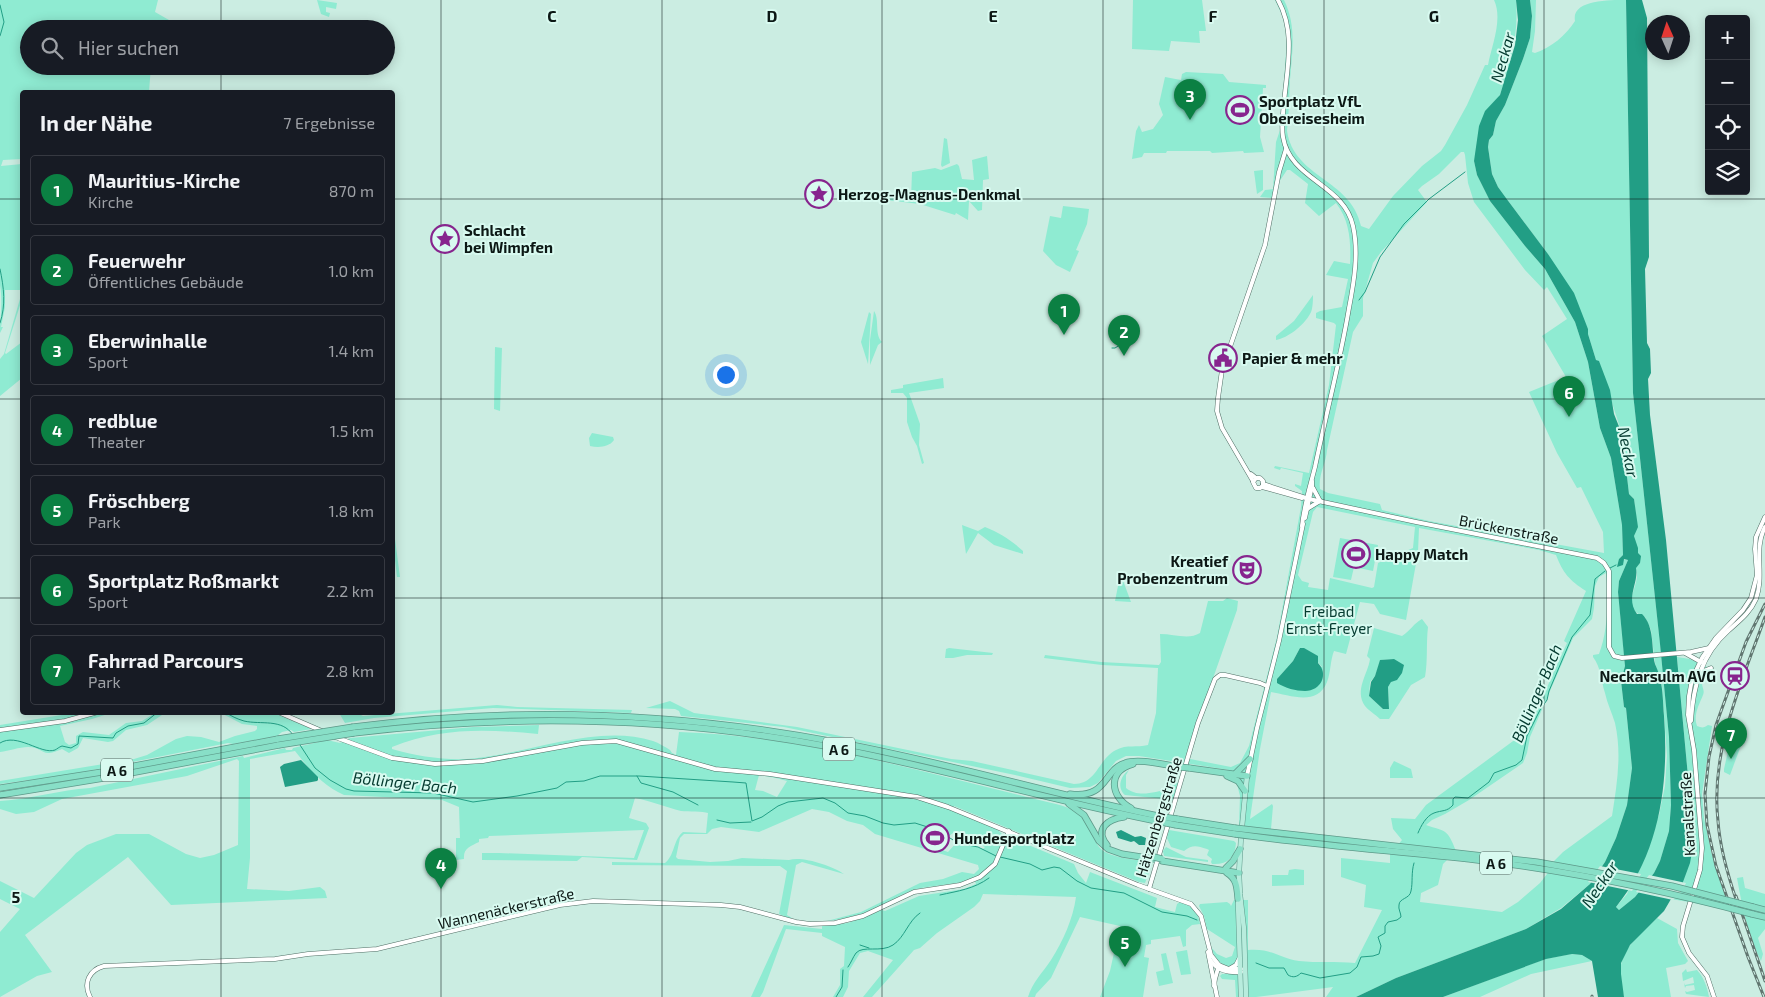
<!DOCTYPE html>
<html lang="de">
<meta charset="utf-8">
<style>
:root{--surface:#171b24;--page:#242831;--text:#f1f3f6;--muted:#9ea1a6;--line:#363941;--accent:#0b8043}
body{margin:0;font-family:"Exo 2",sans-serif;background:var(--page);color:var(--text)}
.controls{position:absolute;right:15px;top:15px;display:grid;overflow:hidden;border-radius:5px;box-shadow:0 2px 12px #0003}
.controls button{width:45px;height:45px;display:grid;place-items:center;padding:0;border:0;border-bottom:1px solid var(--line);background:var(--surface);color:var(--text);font:25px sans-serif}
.compass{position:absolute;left:1645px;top:15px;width:45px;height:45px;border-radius:50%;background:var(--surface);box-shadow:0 2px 12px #0003;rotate:357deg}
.you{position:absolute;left:725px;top:374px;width:18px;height:18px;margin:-12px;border:4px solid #fff;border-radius:50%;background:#1a73e8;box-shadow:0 0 0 8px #1a73e833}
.badge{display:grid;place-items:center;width:32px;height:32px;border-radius:50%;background:var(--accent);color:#fff;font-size:16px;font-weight:700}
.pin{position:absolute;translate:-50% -41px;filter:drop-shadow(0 1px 2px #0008)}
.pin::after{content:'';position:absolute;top:26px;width:18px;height:15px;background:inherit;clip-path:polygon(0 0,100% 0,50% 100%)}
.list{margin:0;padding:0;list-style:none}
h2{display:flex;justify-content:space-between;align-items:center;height:65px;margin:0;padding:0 20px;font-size:21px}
h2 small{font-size:16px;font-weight:400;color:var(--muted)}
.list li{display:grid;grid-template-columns:32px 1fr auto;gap:15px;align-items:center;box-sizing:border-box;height:70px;margin:0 10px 10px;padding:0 10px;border:1px solid var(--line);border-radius:5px}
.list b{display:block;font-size:19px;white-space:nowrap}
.list p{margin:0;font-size:16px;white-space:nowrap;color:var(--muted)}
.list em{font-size:16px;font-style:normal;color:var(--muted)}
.icon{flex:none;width:28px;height:28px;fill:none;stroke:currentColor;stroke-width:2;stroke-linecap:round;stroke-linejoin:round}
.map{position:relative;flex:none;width:1765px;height:997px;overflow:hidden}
.search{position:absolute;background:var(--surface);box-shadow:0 2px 12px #0003;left:20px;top:20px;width:375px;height:55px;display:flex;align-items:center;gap:12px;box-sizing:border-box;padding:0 18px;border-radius:28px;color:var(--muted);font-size:19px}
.panel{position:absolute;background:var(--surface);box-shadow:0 2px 12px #0003;left:20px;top:90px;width:375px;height:625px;border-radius:5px}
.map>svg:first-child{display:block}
</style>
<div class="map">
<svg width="1765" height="997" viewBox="0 0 1765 997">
<rect width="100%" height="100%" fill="#cbede2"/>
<!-- green -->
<g fill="#8febd2" fill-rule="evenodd">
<path d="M0,0h158l-3,12 14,8 -1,9h-139v37h122l-2,26h-127v67l-19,1 -2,6 21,-2v126h-17v17l-4,20h2l-3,6c0,-19 3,-29 0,-48v-247l1,-4 -1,-1z"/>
<path d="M317,0l20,3 -1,6 -10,-2v5l4,1 -1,4 -8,-3z"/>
<path d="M1133,0h69l4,31h-7l1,12 -29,-2 -2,10 -37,-2z"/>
<path d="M1275,0h9c13,26 8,53 6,80 -1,17 -1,34 -3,51 7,47 64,48 74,95l8,3 24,-33 29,-30 19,-15 4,-6 22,-40 18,-40h3c4,-20 15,-46 6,-65h22c3,36 -6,62 -16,95l-4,6 -22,60 3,14 13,26 35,45 20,23 30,53 13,40 12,66 11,30 11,67 1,30 -4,4 9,1 -9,21 -1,11 6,63 1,11 -4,15 3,26 2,1 6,60 -5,37 -11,33 -11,24 -15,22 -29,24 -35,21 -130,49 -40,19h-30l7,-10 -77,10h-20l-1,-17 -13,-1 -2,-3 2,-2h13v-6c-14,-3 -20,-7 -24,-21l6,7 9,4 6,-2 3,-9 -28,-18 -3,-13 -5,-10 1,-2 27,-2 3,2 1,2 3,-6h14v50c24,-2 30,8 51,11 18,2 37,0 56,2l27,-53 -18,-3 2,-22 -25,-8v-19l49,5v-9l12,-14 -9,-11 -2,-11 24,1 11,-14 98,-72 15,-28 28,-62 -3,-2 22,-50c-17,-11 -23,-18 -30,-36l-17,-5 -120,-22 -1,24 -12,68 -26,-6 -6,-10 -14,-2 -14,52 -12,-3c-4,10 -3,21 -7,31 -10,25 -37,13 -56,10l-11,57 -10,70 22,-15 1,2 -2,23 -32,-3 1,-30 -3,-12 -9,-4 1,-10 -90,-14h-13l-10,5 -18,22 -8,4 -20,1 -55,-13 -231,-48 -103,-11 -2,-5 -4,-2 -29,-1 24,-7 24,12 103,14 154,32 21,2 102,23c23,0 24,-25 42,-34 11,-6 21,-2 32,-5l8,-32 2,-45 -56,-3 -58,-7 1,-3 56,7 58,3 2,-3 -1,-28c14,0 29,6 40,-1l8,-32h15l4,-3 11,3 -1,9 -52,148 46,9 9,-4 9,-17 28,-109 24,-130 1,-16 -7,-5v-2l6,2 2,-13 -22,-5 -1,2 -6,-2 1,-2 34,7 20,-88 7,-60 -2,-2 -18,-5v-5l4,-2 22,-4 6,-28 -22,-4 8,-14 16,3c1,-22 0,-43 -14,-61l-17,13 -14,-13 3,-19 -18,-14h-3l-8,12v-15l-2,3 -4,28 -13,-1 5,-7 8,-1 3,-47 5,-15 6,-90 -4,-20zM1461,152h3l1,3 3,28 6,19 51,68 19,20 3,-3 20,32 -25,17 24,41 -37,15 28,61 20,35 4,-1 22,45 1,21 -175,-32 -47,-11 -2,-6 -52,-11 -8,-4c-2,-14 6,-25 7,-39l26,-118 10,-16v-18l10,-35 8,-11 46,-50 -9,-12 4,-4 17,-12zM1317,507l98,20 -2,21 -35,15 -4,24 -2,1 -42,-10 -2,12 -20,-3 1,-4 -7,-2 -4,-6 15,-63zM1606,573c3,25 2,58 -7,81l-6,1v2c8,10 8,24 12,36 2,10 7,20 10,30 7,31 2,61 -3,93l-49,36 -10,10 -6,12 -7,9 -22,19 -16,10 -82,-10 1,-9 17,-8 5,-21 13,-13c-9,-23 -10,-19 -30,-26l6,-5 13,-6 24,-14 54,-37 4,-10 3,-16 43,-99 19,-19 2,-11 1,-22 4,-9zM1300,648l8,3 14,16 -45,12 16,-18z"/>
<path d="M1530,0h6l-1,31 -3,21 3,1c16,-5 31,-18 40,-32 -4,-21 33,-21 51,-21l7,393 27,251 9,93 2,68 -2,26 -9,30 -6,12 -19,24 -16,13 -3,-3 11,-13 32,-79 6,-29 2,-30 -5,-70 -7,-23 -4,-33 -6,-13c-24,-8 -9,-26 -8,-41 0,-3 -1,-6 -1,-9l4,-4 -6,-27 3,-11 -3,-26 -5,-5 -7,-60 -23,-72 -3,-2 -8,-26v-5l-40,-75 -42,-56 -8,-11 -6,-13 -4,-27 1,-7 4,-5 3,-14 9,-16 18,-46 7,-21 2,-22z"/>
<path d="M1186,72l37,2 6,8 37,3v3h-3l-3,49 4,15 -20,1 -1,-2 -31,2 -2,-2h-43l-1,2h-22l-2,4 -10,2 4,-28 3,-6 3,7 11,-3 10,-14 -4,-11 6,-27 16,3 1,-6z"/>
<path d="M944,138l3,1 3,24 -8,4 -1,-2z"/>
<path d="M987,156l2,23 -6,1 -1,30 -4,1 -9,-10 -1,19 -12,-7 -1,2 -35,-11 -51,-6 11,-2 31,3 1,-27 23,-4 6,2 16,-6 2,2 3,13 12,1 -2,-20z"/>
<path d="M1263,170v20l-6,4 -3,-23z"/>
<path d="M1063,206l26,3 -2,15 -11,26 3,1 -9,21 -14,-7 -13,-14 7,-35 11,2z"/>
<path d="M22,292v7l-17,54 1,1 16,-12v36l-22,18v-37l4,-5z"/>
<path d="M1313,295c0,4 0,15 -3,19 -6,11 -22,24 -34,26v-4l18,-15z"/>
<path d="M874,311c6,9 0,23 8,31l-4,3 -8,20v-25z"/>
<path d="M869,312l2,2 -3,50 -7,-22z"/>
<path d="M495,347l7,1 -2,63 -6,-2z"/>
<path d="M943,378l1,10 -35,5 11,31 -1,21 5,18 -2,1 -5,-18 -5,-9 -5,-15v-24l-4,-5h-12v-3l12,-2v-3z"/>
<path d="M592,433l21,4 1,3c-5,7 -15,8 -24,6l-1,-8z"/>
<path d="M392,516l8,61h-3l-4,-34z"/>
<path d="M962,525l16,6 7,-4c15,6 26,13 38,24v3l-29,-9 -16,-12 -12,21z"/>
<path d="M1340,538l38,7 -5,26 -19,-4 -3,13 -18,-3z"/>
<path d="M1120,576l2,2 9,24 -16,-1z"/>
<path d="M1422,619l6,8c-2,17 0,33 -3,50l-14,8 -22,34h-9c-4,-4 -12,-9 -15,-13 -11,-16 3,-32 5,-47l-3,-3 7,-28 28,8c8,-5 12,-13 20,-17zM1394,659l-3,23 -3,5 1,22h-6l-14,-13 1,-14 5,-6 6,-16z"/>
<path d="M949,648l44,5 -1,2h-25l-14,3h-8l1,-9z"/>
<path d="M1677,657l13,2 17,8c-2,5 -5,11 -5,16 0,5 3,7 1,12 -4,10 -10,20 -6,31 5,2 7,2 11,-1l4,1 -10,68 2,24 8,37 20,56 -43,-9 -18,-3 23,-57z"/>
<path d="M497,705l20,2 115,3 -1,3 -138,-5 -119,10 -29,5 -6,-10h18l6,3z"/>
<path d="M74,713h37l-19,6 -32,7 5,16 4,3 7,-2v-7l7,-4 26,3 17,-12 16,-2 13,-8h10l-18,12 -21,5 -13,11 -5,1 -25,-4 -5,10 -9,5 -7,-4c-22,10 -17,-2 -34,-2 -9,0 -19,4 -28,5v-27z"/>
<path d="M221,713h53l38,16 -18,3 -3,-2 -9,2 -5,4 -44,8 -5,-1 -156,31 -72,10v-3l134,-22 13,-4 29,-16 11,-3 14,1 18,5 16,-6 20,-5 2,-2v-3l-15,-2z"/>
<path d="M539,725l-1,9c-51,-5 -97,-7 -146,13v2c24,7 50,11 75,10 59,-4 129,-36 186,-18 6,2 12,6 17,9l2,3 4,2 3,-23c129,4 253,43 377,72 15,4 27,9 34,24 3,7 5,15 11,21 8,9 39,11 52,13l-8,21 -6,-1 -185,-76 -2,4 45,19 5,5 1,8 6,3 5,-6 60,25 4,9 8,10 4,-11 67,26 -2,9 20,5 2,-8 3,-2c11,1 19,11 20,22l-8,1 -6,5v16l-3,1 -3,-11 -29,4v4l-5,1 -2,12 5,1 -6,39h-43l10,-26 10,-45 -40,-9 -29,61 -15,16 -1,3h-7c4,-14 15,-25 23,-37 12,-19 22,-41 25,-63l-93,-3 -3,7 -6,6 -37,26 -17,15 -6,2 -42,47h-9l30,-37 -25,-9 -8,2 -11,18 -1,16 -5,10h-10l7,-12v-16l4,-3 1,-19 -23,-11v-3l-36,-4 -23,63 -3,5h-9l33,-72 38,4v-3l26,-3 34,-13 3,1 34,-15 45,-7 12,-5 -2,-6c-19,8 -40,6 -60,12 -15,5 -28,14 -42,20 -14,6 -29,9 -45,11l34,-9 59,-29 23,-4 19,-7 12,2 5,-5 -1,-4 -103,-31 -12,-9 -16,-4 -18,-9 -17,-3 -53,23 -38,-5 -9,2 -5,5h-23l-4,4 -4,19 2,2 32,3 18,-1 14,-3 47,2c14,-4 43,6 55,14l-42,-12 -6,3 -9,50 5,3 -1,1 -12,-5 8,-43 -7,-5 -168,-1v-3l53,1c10,-8 8,-23 18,-31l23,1 2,-20c-5,-2 -19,-1 -27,-2 -15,-4 -30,-10 -46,-13l-6,20 17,5 3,5 -12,32 -55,-3 -5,4 -95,-1v-7h17l135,5 10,-28 -155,6 -1,2 -9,1v3c-8,4 -16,6 -15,17l-8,1v-22h4l-1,-31 -17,-7 -98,-5c-21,-9 -35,-26 -49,-44l-45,8v99l-3,31 42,2 31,-4 5,4 2,7 -156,7 -43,-48 -103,78 27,37 -15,4 -37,21v-65l20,-23 -20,-10v-18l34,17 42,-45 11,-8 29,-11h33l37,20 14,4 14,-3 24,-10 1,-84 -2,-2 -50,17 -125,23 -28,13 -18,2 -16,-5v-8c31,-2 60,-11 90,-13l153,-32 1,2 41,-10 1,2h6l1,-2 34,-8 13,3 10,-5 123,-11zM759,775l17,3 11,3 -10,16 -14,-6 -8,-1zM953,833l32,14 -2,2 -25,-8 -10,11 -15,-5 1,-6 9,3 2,-5z"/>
<path d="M1733,729l13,3 -16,43 -6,-3v-3z"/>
<path d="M1394,761l17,8 2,9h-23v-10z"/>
<path d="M1129,770l-3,5v13c12,10 29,4 42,1l3,-8 7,2 -4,17 -49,-5c-8,-7 -5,-19 4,-25z"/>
<path d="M1169,830l65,11 2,2c-1,15 -9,22 -24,21l-1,-2 1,-3 -5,-4 2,-5 -2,-1c-10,-3 -14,-5 -23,2l-13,-4 -4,-9z"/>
<path d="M1166,847l20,10 22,3v2l-44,-6 -1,-5z"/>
<path d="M1295,869l9,1v15l-32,1v-11h16l1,-5z"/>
<path d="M1743,877l2,11 20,6v35l-7,9 5,16 -2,7c-13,-25 -19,-55 -24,-83z"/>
<path d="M1657,918l20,11 1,14 10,18 -3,3 -19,4 5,29h-47c-2,-10 -4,-21 -3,-32 3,-19 23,-34 36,-47z"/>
<path d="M1187,950l4,24 -10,1 -5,-23z"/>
<path d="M1166,953l7,30 -14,3 -3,-14 8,-2 -3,-16z"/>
<path d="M1571,954l11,1 10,6 -61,13 -51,23h-37l102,-38z"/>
<path d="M1686,969l1,3 10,-2c7,8 10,16 12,27l-23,-3 -1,-3 2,1 8,-2 -1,-5 -8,1 -1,2 -1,-5 1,2 9,-2 -1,-6 -10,4 -1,-8z"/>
</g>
<!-- water -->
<g fill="#229e85">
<path d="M1516,0h14l2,16 -2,22 -7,21 -18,46 -9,16 -3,14 -4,5 -1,7 4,27 6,13 8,11 42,56 26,39 14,36v5l8,26 3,1 11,29 4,24 8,20 7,60 5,5 4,28 -4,9 4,12v5l3,3 -1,7 -4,5c3,15 -11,30 1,46h5c13,13 9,34 13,50 2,5 4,9 5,14 3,12 3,25 4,38 5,67 -4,137 -48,191l3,3 16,-13 19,-24 6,-12 9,-30 2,-26 -2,-68 -9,-93 -27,-251 -7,-393h16l5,18 2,239 -4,12 2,74 3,6 1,24 -3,6 2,36 16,125 28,301 -4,22 -10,27 -9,9 -7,12 -34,34 -9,18v11l3,23h-26l-6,-36 -10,-6 -10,-1 -26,5 -103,38h-87l40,-19 130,-49 35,-20 29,-25 15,-22 11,-24 11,-33 5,-37 -6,-60 -2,-1 -3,-26 4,-15 -1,-10 -6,-64 1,-11 9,-21 -4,-1 -1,6 -6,2 2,-8 4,-4 -1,-30 -11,-67 -11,-30 -12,-66 -13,-40 -30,-53 -20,-23 -35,-45 -13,-26 -3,-14 5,-35 6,-15 15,-16 15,-50 3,-25z"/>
<path d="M1300,648h4l14,8v7c11,11 3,28 -13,28 -9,0 -20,-3 -28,-8v-4l16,-18z"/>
<path d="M1394,659l10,6 -2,8 -5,7 -6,2 -3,5 1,22h-6l-14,-13 2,-14 4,-6 5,-16z"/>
<path d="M301,760l17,17v3l-1,1 -32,6 -5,-20 4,-3z"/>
<path d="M1121,830l14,7 6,-1 5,2 -1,7h-6l-5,-4 -3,1 -13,-4 -2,-6z"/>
</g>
<!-- pier -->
<g fill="#cbede2">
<path d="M1600,866l41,8 -9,17 -44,-9z"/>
<path d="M1649,875l37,8 -4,8 -9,9 -37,-8z"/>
</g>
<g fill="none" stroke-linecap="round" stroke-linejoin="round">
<!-- stream -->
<g stroke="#229e85" stroke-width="1">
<path d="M0,5l4,17 -4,14"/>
<path d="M0,269c4,19 6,36 0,54"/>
<path d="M1359,300l6,-8 15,-35 24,-33 25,-25 36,-27"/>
<path d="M1112,348h3l8,-5"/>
<path d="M1610,568l6,-3"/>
<path d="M225,712c6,4 12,7 19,9 17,4 38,-3 49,14"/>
<path d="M0,743c17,-11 41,12 55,7 2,-1 4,-3 7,-4l9,2 7,-4 1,-8 34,2 3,-5 12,-7 16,-3 14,-11"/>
<path d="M300,745l15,23 15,12 16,9 8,2 79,2 40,9 44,-6 40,-8 9,-6 18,-1 16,-5h39l94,6 13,1 6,38 10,-4 16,-11 10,-4 35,-4 12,5 13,10 17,3 18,7 11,2 21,-2 22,7 21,13 20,4 18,9"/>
<path d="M637,776l4,7 32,9 25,13"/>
<path d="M717,820l13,3 21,-1"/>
<path d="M1418,833c3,-7 8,-17 16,-20 8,-3 13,-1 19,-8v-6l2,-2 13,1 21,-16 5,-9 22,-8 6,-5 5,-24 13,-26 7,-10 2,-9 23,-54 18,-22 5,-36 10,-8"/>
<path d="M1000,857l30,7 12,6 12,-3 6,1 17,13 14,7 33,5 38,19 25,4 10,4"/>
<path d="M940,895c18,-4 34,-6 49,-17"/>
<path d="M860,945l9,3"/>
<path d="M1256,963l13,5h15l4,7c5,3 9,2 13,-2l19,5 30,-5 7,-6 4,-10 12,-1 6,-2 2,-8 -3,-9 7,-4v-7l3,-4 9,-2 4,-3c0,-4 -3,-8 -2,-12 0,-7 11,-6 12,-14 2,-9 0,-18 3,-28"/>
<path d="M848,967c3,-4 5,-10 8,-14 7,-8 25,0 37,-8 12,-8 15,-24 27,-32"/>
<path d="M836,997l6,-10 1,-17"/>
</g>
<defs>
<g id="secondary">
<path d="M1278,0c18,32 9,68 6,103 -1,11 -3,23 -1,34 7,43 61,47 70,89 6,27 1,56 -4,82 -9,54 -23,106 -34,159 -5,20 -11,38 -13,59"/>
<path d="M1251,474l5,4h4l3,3v5l-3,2h-4l-3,-6 3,-4"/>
<path d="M1253,481l-31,-53 -5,-17 1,-13 4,-28 43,-125 14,-73 7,-23"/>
<path d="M1263,484l46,15 107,23 181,36 7,5 5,8v76l5,9 8,2 69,-6 18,-4"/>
<path d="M1262,487l40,11"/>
<path d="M1313,488l7,13"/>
<path d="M1307,509l13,-8"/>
<path d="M1305,518l7,-32v-5"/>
<path d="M1685,653l16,9"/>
<path d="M1699,675l7,-5 5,-2"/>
<path d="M278,712l44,19"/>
<path d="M1691,721c2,-34 10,-66 37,-90 11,-10 22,-18 28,-32 9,-25 -3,-49 9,-72"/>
<path d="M0,730l65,-9 33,-9"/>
<path d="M335,737l57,21 43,6 48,-3 99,-18 34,-2 99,28 55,5 147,23 31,10 190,78 53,19 10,12 10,39 8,10 -4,14 -1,7"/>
<path d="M1247,776l10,-48 22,-87 24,-117"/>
<path d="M1149,889l49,-166 17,-44 5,-4h5l35,8 7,3"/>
<path d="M1208,952l9,45"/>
<path d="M1210,960c8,11 18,13 31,12"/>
<path d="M1219,965l10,4h12"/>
<path d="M1229,969l7,-4 3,-6"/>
<path d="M90,997c-7,-14 -1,-27 14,-31l171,-7 33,-5 69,-5 183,-44 33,-4 128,4 19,2 56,15 14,2 25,-1 28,-7 51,-24 46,-7 20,-8 15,-13 14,-33"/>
<path d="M1714,997l-7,-21 -18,-23 -7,-16 1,-11 17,-56 2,-22 -8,-98 -6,-35 1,-19 3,-17 10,-21 14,-20 27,-28 8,-12 6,-23 -2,-26 1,-12 9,-20"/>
</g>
<g id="primary">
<path d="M1238,903l3,94"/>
<path d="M1246,997l-2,-68 -4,-35 -1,-21 2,-36 6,-61"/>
</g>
<g id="highway">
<path d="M353,727c162,-21 328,-15 488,16 108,20 214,52 322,74"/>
<path d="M354,733c156,-19 316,-16 471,13 113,21 223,54 336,76"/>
<path d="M1189,768l58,8"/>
<path d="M1236,773l14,-14"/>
<path d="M1227,776l11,5 7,10"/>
<path d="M0,788l102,-16 176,-33"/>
<path d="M1070,794c38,5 33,-24 55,-31 14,-5 40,2 55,4"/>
<path d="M0,795l104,-17 175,-33"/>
<path d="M1069,804l15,11 15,26 9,8 14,5 32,5"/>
<path d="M1131,808c-21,-11 -24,-37 2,-44"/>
<path d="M1177,819l58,9"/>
<path d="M1176,825l59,9"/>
<path d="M1107,845c-13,-16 1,-26 17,-28"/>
<path d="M1162,861l77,12"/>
<path d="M1226,868l7,-7 7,-12"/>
<path d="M1227,873c10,6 10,15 11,26"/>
<path d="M1753,907l12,3"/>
<path d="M1752,914l13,3"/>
</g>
</defs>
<!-- secondary casing -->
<use href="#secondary" stroke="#506e65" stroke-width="5"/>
<!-- primary casing -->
<use href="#primary" stroke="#5d9989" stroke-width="5.5"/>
<!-- highway casing -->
<use href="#highway" stroke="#5d9989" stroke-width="7"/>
<!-- secondary -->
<use href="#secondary" stroke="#fff" stroke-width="4"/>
<!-- primary -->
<use href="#primary" stroke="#b8ecdd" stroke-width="4.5"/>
<!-- highway -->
<use href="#highway" stroke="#88dfc7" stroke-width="5.5"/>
<defs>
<g id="rail">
<path d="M1736,896l29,85"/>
<path d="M1737,902c-9,-26 -17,-53 -19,-81 -8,-71 24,-139 47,-204"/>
<path d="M1592,996v1"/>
<path d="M1764,997l-16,-40 -32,-91 -9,-41 -2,-31 4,-37 7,-32 30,-83 19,-38"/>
</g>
</defs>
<!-- rail casing -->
<use href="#rail" stroke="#617670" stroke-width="3"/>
<!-- rail -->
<use href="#rail" stroke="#d8faf0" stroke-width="1" stroke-dasharray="4" stroke-linecap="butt"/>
<defs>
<g id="highway-bridge">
<path d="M278,739l75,-12"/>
<path d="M279,745l75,-12"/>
<path d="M1180,767l9,1"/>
<path d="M1163,817l14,2"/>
<path d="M1161,822l15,3"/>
<path d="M1235,828l302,34 135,24 81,21"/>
<path d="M1235,834c80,11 161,17 242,26 93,11 185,30 275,54"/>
<path d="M1154,857l8,2"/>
</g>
</defs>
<!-- highway-bridge casing -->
<use href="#highway-bridge" stroke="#5d9989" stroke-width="7" stroke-linecap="butt"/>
<!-- highway-bridge -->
<use href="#highway-bridge" stroke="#88dfc7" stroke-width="5.5"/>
</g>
<!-- grid -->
<path fill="none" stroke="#0c1815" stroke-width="1" stroke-opacity="0.55" d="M221,0v29M441,0v997M662,0v997M882,0v997M1103,0v997M1324,0v997M1544,0v997M221,66v26M0,199h22M392,199h1373M0,399h22M392,399h1373M0,598h22M392,598h1373M221,712v285M0,798h1765"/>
<!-- icons -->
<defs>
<symbol id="stadium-ring" viewBox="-11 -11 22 22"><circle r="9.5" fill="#d8faf0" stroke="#87258e" stroke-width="1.5"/><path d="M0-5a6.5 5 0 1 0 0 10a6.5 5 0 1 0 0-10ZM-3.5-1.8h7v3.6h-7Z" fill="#87258e"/></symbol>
<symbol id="sight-ring" viewBox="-11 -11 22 22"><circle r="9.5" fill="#d8faf0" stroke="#87258e" stroke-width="1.5"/><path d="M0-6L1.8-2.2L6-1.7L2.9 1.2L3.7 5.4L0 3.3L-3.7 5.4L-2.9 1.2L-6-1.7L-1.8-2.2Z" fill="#87258e"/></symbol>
<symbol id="civic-ring" viewBox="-11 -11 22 22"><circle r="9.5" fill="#d8faf0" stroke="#87258e" stroke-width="1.5"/><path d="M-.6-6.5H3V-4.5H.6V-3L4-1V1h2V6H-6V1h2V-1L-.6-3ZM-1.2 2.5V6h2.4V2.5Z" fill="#87258e"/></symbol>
<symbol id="theatre-ring" viewBox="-11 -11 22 22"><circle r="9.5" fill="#d8faf0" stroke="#87258e" stroke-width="1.5"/><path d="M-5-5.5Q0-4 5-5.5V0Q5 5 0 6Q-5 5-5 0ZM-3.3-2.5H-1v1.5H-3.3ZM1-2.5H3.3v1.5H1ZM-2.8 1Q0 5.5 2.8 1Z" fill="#87258e"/></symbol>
<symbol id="station-ring" viewBox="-11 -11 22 22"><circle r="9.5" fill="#d8faf0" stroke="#87258e" stroke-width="1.5"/><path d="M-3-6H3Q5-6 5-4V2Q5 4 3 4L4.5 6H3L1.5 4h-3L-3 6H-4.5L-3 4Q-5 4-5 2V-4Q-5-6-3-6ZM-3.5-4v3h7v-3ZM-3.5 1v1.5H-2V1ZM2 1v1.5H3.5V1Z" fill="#87258e"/></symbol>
</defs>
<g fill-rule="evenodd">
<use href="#stadium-ring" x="1224" y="94" width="32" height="32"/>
<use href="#sight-ring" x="803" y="178" width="32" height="32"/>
<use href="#sight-ring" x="429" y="223" width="32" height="32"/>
<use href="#civic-ring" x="1207" y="342" width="32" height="32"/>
<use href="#stadium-ring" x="1340" y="538" width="32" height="32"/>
<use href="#theatre-ring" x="1231" y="554" width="32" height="32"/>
<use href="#station-ring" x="1719" y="660" width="32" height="32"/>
<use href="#stadium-ring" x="919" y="822" width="32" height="32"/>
</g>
<g text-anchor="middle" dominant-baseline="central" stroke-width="4" stroke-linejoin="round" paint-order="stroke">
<!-- shield labels -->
<g fill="#d8faf0" stroke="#495c57" stroke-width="1">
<rect x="823" y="737.5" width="32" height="23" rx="4"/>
<rect x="101" y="758.5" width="32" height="23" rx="4"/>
<rect x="1480" y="851.5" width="32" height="23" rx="4"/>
</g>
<g font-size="14" font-weight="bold" fill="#0c1815">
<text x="839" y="749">A 6</text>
<text x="117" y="770">A 6</text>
<text x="1496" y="863">A 6</text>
</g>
<!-- poi labels -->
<g font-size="15" font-weight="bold" fill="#0c1815" stroke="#d8faf0" text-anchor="start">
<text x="1259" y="101">Sportplatz VfL<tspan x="1259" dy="17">Obereisesheim</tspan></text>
<text x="838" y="194">Herzog-Magnus-Denkmal</text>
<text x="464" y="230">Schlacht<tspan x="464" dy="17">bei Wimpfen</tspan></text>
<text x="1242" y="358">Papier &amp; mehr</text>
<text x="1375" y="554">Happy Match</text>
<text x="1228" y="561" text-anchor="end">Kreatief<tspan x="1228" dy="17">Probenzentrum</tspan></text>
<text x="1716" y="676" text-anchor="end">Neckarsulm AVG</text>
<text x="954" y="838">Hundesportplatz</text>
</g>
<!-- street labels -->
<g font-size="15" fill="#0c1815" stroke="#d8faf0">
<text transform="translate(1509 529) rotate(11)">Brückenstraße</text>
<text transform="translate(1687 814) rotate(-93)">Kanalstraße</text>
<text transform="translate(1158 817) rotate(-73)">Hätzenbergstraße</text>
<text transform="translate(506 908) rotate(-13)">Wannenäckerstraße</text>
</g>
<!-- park labels -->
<g font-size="15" fill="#053b30" stroke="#d8faf0">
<text x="1329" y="611">Freibad<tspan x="1329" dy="17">Ernst-Freyer</tspan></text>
</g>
<!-- water labels -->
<g font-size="16" font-style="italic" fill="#043a2f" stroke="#d8faf0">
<text transform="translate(1502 57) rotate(-74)">Neckar</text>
<text transform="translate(1629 452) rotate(79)">Neckar</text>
<text transform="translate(1536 693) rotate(-67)">Böllinger Bach</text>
<text transform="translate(405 782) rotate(6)">Böllinger Bach</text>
<text transform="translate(1599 884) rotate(-56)">Neckar</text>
</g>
</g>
<g font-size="16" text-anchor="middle" font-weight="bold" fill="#0c1815" stroke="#d8faf0" stroke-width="4" stroke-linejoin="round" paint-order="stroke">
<text x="552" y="22">C</text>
<text x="772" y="22">D</text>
<text x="993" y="22">E</text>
<text x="1213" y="22">F</text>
<text x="1434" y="22">G</text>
<text x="16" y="903">5</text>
</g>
</svg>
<div class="controls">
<button>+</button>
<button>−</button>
<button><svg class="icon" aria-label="locate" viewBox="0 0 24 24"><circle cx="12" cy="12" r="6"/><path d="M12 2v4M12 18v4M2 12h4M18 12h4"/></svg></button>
<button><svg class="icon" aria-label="layers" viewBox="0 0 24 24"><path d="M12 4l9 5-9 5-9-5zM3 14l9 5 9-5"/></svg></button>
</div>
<svg class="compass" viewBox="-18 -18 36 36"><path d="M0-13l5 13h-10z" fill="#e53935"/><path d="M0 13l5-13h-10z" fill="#9ea1a6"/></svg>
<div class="you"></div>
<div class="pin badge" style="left:1064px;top:335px">1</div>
<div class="pin badge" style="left:1124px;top:356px">2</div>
<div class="pin badge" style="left:1190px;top:120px">3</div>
<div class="pin badge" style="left:441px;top:889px">4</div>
<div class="pin badge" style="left:1125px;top:967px">5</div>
<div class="pin badge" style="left:1569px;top:417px">6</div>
<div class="pin badge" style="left:1731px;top:759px">7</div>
<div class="search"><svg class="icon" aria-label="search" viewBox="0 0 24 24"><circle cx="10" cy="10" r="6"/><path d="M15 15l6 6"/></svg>Hier suchen</div>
<section class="panel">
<h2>In der Nähe<small>7 Ergebnisse</small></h2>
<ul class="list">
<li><span class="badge">1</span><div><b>Mauritius-Kirche</b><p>Kirche</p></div><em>870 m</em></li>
<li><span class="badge">2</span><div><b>Feuerwehr</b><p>Öffentliches Gebäude</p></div><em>1.0 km</em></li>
<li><span class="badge">3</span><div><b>Eberwinhalle</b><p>Sport</p></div><em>1.4 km</em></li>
<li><span class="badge">4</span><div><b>redblue</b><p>Theater</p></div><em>1.5 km</em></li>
<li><span class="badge">5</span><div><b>Fröschberg</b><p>Park</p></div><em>1.8 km</em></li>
<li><span class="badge">6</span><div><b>Sportplatz Roßmarkt</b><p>Sport</p></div><em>2.2 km</em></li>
<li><span class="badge">7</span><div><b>Fahrrad Parcours</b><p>Park</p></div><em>2.8 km</em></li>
</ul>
</section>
</div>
